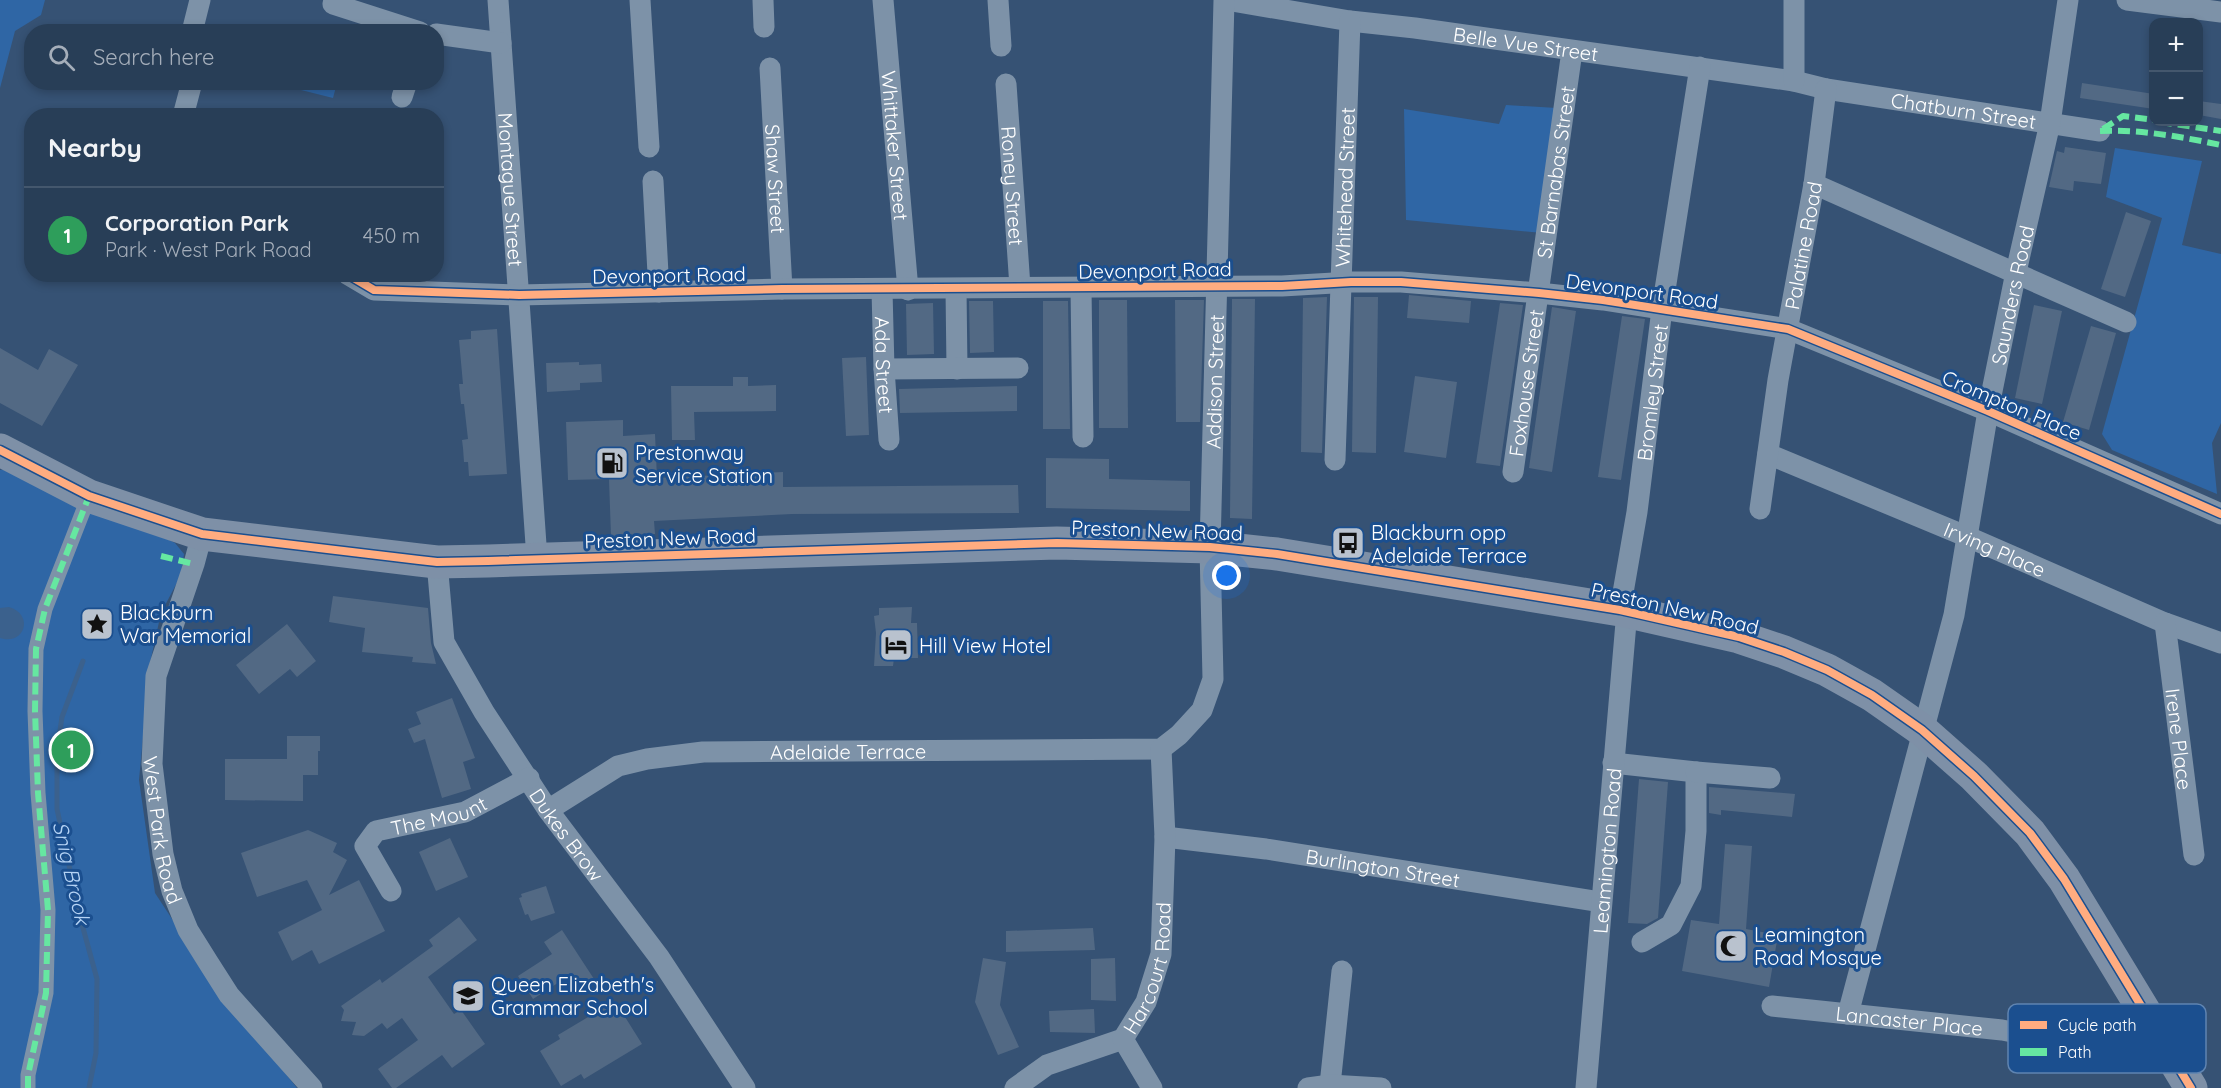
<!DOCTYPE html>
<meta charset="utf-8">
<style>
:root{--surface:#283e57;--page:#344961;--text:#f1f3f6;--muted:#a5aeba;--line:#44576d;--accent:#b9c2ce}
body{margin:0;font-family:Quicksand,sans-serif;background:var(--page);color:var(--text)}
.controls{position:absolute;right:18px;top:18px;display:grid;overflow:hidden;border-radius:12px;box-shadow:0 3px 9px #0003}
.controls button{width:54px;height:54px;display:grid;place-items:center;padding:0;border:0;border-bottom:2px solid var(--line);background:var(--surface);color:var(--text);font:30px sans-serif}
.you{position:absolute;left:1227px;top:576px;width:21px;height:21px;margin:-15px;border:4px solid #fff;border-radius:50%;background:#1a73e8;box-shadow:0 0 0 9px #1a73e833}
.badge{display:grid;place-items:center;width:39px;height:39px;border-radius:50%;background:var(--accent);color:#fff;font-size:20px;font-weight:700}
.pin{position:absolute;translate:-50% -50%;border:3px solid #fff;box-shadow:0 2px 6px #0006}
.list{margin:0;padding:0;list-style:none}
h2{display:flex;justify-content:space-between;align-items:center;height:78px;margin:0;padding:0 24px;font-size:26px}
h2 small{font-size:20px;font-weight:400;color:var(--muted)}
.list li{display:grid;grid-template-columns:39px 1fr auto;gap:18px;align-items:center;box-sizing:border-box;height:96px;padding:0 24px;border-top:2px solid var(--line)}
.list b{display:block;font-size:22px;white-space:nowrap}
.list p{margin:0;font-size:20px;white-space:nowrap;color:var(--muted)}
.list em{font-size:20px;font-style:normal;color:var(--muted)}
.icon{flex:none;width:33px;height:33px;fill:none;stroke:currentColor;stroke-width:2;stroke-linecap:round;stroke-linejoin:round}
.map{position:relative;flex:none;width:2221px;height:1088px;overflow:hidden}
.search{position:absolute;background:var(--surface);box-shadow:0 3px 9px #0003;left:24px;top:24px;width:420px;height:66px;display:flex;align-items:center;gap:15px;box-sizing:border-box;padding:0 21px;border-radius:24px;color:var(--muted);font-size:22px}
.panel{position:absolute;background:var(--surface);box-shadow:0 3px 9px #0003;left:24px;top:108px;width:420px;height:174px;border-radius:24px}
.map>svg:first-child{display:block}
</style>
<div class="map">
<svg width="2221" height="1088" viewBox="0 0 2221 1088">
<rect width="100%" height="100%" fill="#365274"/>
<!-- green -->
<g fill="#2f66a5">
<path d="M0,0h45l-4,15 -26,16 -15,57z"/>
<path d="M273,83h64l-4,15z"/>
<path d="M1506,105l51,3 -15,125 -136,-13 -2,-111 95,15z"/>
<path d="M2115,148l87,13 -20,84 39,9v169l-9,20 5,51 -105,-44 -10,-16 60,-216 -56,-21z"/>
<path d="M6,469l148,63 21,11 9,11 -3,21 -20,38 -11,50 -11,117 16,113 63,96 79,99h-297v-618z"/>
</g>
<!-- water -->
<path fill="#3b618d" d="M9,607c26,8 15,39 -9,31v-30z"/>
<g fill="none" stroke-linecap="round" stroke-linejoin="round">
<!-- stream -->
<path stroke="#3b618d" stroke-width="5" d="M83,661l-21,56 -5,34v58l23,108 17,62 -1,74 -7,35"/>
</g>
<!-- building -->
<g fill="#526984">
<path d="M2082,83l72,11v15l-74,-11z"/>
<path d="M2199,101l22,3v15l-22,-4z"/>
<path d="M2065,147l41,6 -5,31 -27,-3 -1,10 -24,-4 8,-36 7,2z"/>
<path d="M2126,212l25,9 -26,76 -24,-8z"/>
<path d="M1409,295l62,6 -2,22 -62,-5z"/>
<path d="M1327,297l-5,156 -21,-1 2,-154z"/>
<path d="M1354,297h24l-2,156 -24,-1z"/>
<path d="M1232,299h23l-3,220 -22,-1z"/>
<path d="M1099,300h28l1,128h-29z"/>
<path d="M1175,300h29l-4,122h-24z"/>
<path d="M969,301h24l1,51 -24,1z"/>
<path d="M1043,301h25l2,128h-27z"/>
<path d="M933,303l1,51 -27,1 -1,-51z"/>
<path d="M1500,303l23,2 -23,161 -24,-3z"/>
<path d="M2034,305l28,6 -20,93 -27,-6z"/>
<path d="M1552,307l24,4 -24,161 -23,-4z"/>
<path d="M1622,316l23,3 -24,161 -23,-3z"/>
<path d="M2091,326l25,7 -27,97 -26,-8z"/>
<path d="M497,329l10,145 -38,2 -1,-14h-4l-1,-14 -1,-8 6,-1 -4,-35h-3l-2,-20h4l-4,-44 12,-1v-8z"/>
<path d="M0,348l38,22 11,-21 29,16 -36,61 -42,-23z"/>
<path d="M866,357l3,78 -23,1 -4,-78z"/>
<path d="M579,362v3l22,-1 1,18 -22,1v7l-33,2 -1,-29z"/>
<path d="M1415,376l42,6 -11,76 -42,-6z"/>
<path d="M733,377h15v9l28,-1v26l-82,1 1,28h-23l-1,-54h62z"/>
<path d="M1017,386v25l-117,2 -1,-24z"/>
<path d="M623,420v16l32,-2 2,44 126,-6v15l235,-2 1,28 -227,1 -138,7 1,13 -44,2 -2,-57 -41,1 -2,-58z"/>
<path d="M1046,458l63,1v20l81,2v30l-144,-3z"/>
<path d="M333,596l95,12 3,35 5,21 -24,-2 1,-5 -51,-5 3,-24 -36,-6z"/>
<path d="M912,607l-1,16h6l1,35h-24l-1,8h-19l2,-33 -2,-17 5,-1v-7z"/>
<path d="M287,624l29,37 -19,16 -7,-8 -31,25 -23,-29z"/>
<path d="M452,698l23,60 -12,4 8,27 -29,9 -17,-59 -11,4 -6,-14 13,-5 -5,-12z"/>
<path d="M287,736h33v15h-2v24h-15v26l-78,-1v-41h62z"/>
<path d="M1639,779l29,3 -10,136 -11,6 -19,-1z"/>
<path d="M1709,787l86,7 -3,23 -71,-7v5l-12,-2z"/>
<path d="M308,830l29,13 -4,9 14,8 -18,35 30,-15 26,51 -66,33 -7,-14 -20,11 -14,-29 44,-22 -15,-30 -50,17 -16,-44z"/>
<path d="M450,838l18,39 -32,14 -17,-39z"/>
<path d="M1725,844l27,2 -6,83 32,6 -9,52 -87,-16 9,-51 28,4z"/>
<path d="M546,886l9,27 -24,8 -3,-7 -3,1 -6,-17 3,-1 -1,-3z"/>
<path d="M459,917l18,23 -49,37 26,37 7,-4 24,34 -33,24 -10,-13 -46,33h-4l-14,-19 40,-29 -16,-22 -15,11 -5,-6 -18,13 -12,-1 4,-13 -15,-1 3,-11 -3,-4 39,-27 2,4 51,-37 -4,-6z"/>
<path d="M1093,928l2,22 -89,2v-21z"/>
<path d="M562,930l32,49 -18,12 -9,-14 -34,22 -15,-23 34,-22 -8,-12z"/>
<path d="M983,958l23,4 -6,43 19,42 -21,8 -23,-53z"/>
<path d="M1115,958l1,43 -25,-1v-41z"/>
<path d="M615,1001l27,43 -58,35 -3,-5 -20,12 -21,-35 20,-12 -2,-4z"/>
<path d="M1094,1009l1,24 -45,-1 -1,-21z"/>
</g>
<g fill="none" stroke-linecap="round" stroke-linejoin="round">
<!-- pedestrian -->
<path stroke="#7d92a8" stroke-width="15" d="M28,1088v-13l18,-82 2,-83 -10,-117 -3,-82 1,-62 9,-40 44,-113"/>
<!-- minor -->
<g stroke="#7d92a8" stroke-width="21">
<path d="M334,0l-1,4 87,28"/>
<path id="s1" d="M498,0l39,559"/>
<path d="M640,0l9,147"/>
<path d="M763,0l1,27"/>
<path id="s2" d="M883,0l25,290"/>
<path d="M998,0l3,46"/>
<path id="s3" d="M1226,0l124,21 65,7 379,53 32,8 274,42"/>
<path d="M2127,0l94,12"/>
<path d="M192,32l8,-32"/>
<path d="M436,34l65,9"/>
<path id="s4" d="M770,68l12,221"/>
<path d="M1794,81v-81"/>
<path id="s5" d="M1006,84l14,203"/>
<path d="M402,97l5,-15"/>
<path d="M183,116l9,-34"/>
<path d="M653,181l6,111"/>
<path d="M1814,184l312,138"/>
<path d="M347,274l27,16 145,5 263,-6 500,-3 69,-4h50l138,11 64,7 185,29 200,82 233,103"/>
<path d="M1081,288l2,149"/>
<path d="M956,289l1,80"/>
<path id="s6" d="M882,290l2,79 5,71"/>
<path d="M884,369l134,-1"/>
<path id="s7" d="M1768,454l200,83 197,86 56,20"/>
<path id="s8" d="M1335,460l15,-439"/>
<path id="s9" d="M1513,472l59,-421"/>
<path id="s10" d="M1760,509l18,-129 36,-196 12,-95"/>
<path id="s11" d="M202,534l-8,30 -38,112 -4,88 11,90 9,37 16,39 20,32 21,33 83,93"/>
<path id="s12" d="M437,562l7,80 40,70 64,98 111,147 86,131"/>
<path id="s13" d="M1620,610l17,-98 25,-203 38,-242"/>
<path id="s14" d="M2165,623l29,232"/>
<path d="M1613,763l83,9v59l-5,55 -20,39 -29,17"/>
<path d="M1696,772l74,6"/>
<path id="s15" d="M548,810l70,-44 29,-7 56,-7 458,-3 18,-14 23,-25 11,-31 -3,-132 14,-547"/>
<path id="s16" d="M1165,837l101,12 335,53"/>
<path id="s17" d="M391,891l-26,-45 11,-15 89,-19 64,-34"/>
<path id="s18" d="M1772,1006l230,24 85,16 57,-35"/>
<path id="s19" d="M1848,1014l106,-399 34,-204 28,-139 34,-149 18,-123"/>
<path d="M1330,1085l12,-114"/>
<path d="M1015,1088l32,-23 76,-26"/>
<path id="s20" d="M1152,1088l-29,-49 23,-37 15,-48 4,-117 -4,-88"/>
<path d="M1308,1088l22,-3 51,3"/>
<path id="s21" d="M1586,1088l41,-477"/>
</g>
<!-- trunk -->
<path stroke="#7e90a7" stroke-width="33" d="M0,450l89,46 113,38 217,26 18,2 51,-1 569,-18 153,4 67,7 343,56 119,27 45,15 43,18 45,25 50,35 52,46 56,57 34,46 127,209"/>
<!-- quiet -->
<g stroke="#66e7a1" stroke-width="6" stroke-dasharray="12 6" stroke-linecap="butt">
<path d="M2160,122l61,9"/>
<path d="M2103,129l20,-13 31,4"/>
<path d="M2100,131c40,-2 82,6 121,14"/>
<path d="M161,556l33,8"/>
<path d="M28,1088v-13l18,-82 2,-83 -10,-117 -3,-82 1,-62 9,-40 44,-113"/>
</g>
<defs>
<g id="cycleway">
<path d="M347,274l27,16 145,5 263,-6 500,-3 69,-4h50l138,11 64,7 185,29 200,82 233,103"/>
<path d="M0,450l89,46 113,38 217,26 18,2 51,-1 569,-18 153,4 67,7 343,56 119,27 45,15 43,18 45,25 50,35 52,46 56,57 34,46 127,209"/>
</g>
</defs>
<!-- cycleway casing -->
<use href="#cycleway" stroke="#1b4f8f" stroke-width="11"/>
<!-- cycleway -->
<use href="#cycleway" stroke="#ffac80" stroke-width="8"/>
</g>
<!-- icons -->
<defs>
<symbol id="fuel-square" viewBox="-11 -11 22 22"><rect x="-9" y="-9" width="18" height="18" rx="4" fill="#b9c2ce" stroke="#1b4f8f"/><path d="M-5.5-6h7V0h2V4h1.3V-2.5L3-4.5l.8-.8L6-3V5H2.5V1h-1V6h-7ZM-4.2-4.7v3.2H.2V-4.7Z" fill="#111"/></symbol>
<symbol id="bus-square" viewBox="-11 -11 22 22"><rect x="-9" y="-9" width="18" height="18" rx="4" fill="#b9c2ce" stroke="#1b4f8f"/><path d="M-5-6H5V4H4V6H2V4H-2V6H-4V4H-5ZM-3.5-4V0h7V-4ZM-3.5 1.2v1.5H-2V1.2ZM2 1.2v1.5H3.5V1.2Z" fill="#111"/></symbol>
<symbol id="sight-square" viewBox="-11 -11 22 22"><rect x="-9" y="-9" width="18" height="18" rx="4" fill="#b9c2ce" stroke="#1b4f8f"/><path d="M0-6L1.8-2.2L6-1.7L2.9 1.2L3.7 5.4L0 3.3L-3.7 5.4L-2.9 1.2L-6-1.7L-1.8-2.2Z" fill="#111"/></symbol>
<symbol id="hotel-square" viewBox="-11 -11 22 22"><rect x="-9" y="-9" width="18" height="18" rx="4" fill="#b9c2ce" stroke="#1b4f8f"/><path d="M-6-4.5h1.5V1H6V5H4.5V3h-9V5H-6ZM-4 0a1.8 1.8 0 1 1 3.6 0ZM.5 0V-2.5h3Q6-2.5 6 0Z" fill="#111"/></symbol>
<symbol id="mosque-square" viewBox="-11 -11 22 22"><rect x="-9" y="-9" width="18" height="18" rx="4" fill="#b9c2ce" stroke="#1b4f8f"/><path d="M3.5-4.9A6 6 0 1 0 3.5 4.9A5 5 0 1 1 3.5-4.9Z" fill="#111"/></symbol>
<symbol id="school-square" viewBox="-11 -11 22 22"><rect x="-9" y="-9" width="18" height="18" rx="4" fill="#b9c2ce" stroke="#1b4f8f"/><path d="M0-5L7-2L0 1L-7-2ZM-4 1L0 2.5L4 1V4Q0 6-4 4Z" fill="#111"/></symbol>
</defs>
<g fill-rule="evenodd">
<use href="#fuel-square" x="593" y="444" width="38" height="38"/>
<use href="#bus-square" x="1329" y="524" width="38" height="38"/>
<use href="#sight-square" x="78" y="605" width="38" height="38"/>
<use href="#hotel-square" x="877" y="626" width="38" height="38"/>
<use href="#mosque-square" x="1712" y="927" width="38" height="38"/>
<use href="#school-square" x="449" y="977" width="38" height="38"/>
</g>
<g text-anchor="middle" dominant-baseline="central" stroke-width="6" stroke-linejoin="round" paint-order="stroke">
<!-- street labels -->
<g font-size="20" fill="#fff" stroke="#1b4f8f">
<text stroke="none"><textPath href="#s3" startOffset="303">Belle Vue Street</textPath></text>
<text stroke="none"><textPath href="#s3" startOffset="746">Chatburn Street</textPath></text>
<text stroke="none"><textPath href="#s2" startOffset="146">Whittaker Street</textPath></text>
<text stroke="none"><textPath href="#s9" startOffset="303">St Barnabas Street</textPath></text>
<text stroke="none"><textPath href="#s4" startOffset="111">Shaw Street</textPath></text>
<text stroke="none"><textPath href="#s5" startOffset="102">Roney Street</textPath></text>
<text stroke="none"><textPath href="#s8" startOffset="273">Whitehead Street</textPath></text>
<text stroke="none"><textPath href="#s1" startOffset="190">Montague Street</textPath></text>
<text stroke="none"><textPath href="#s10" startOffset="267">Palatine Road</textPath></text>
<text transform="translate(1155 270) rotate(-1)">Devonport Road</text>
<text transform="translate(669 275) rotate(-1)">Devonport Road</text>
<text transform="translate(1642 291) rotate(8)">Devonport Road</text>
<text stroke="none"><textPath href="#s19" startOffset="738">Saunders Road</textPath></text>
<text stroke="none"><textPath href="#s6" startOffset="75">Ada Street</textPath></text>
<text stroke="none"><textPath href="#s15" startOffset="1014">Addison Street</textPath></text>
<text stroke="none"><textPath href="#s9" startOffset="90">Foxhouse Street</textPath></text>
<text stroke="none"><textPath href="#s13" startOffset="220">Bromley Street</textPath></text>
<text transform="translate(2012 405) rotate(23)">Crompton Place</text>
<text transform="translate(1157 530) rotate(2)">Preston New Road</text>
<text transform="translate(670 538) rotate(-2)">Preston New Road</text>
<text stroke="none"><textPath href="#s7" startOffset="246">Irving Place</textPath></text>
<text transform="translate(1675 608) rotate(13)">Preston New Road</text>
<text stroke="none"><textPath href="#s14" startOffset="117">Irene Place</textPath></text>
<text stroke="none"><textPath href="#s15" startOffset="314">Adelaide Terrace</textPath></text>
<text stroke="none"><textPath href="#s17" startOffset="135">The Mount</textPath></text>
<text stroke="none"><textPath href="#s11" startOffset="304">West Park Road</textPath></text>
<text stroke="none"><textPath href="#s12" startOffset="309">Dukes Brow</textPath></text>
<text stroke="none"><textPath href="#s21" startOffset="238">Leamington Road</textPath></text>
<text stroke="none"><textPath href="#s16" startOffset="220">Burlington Street</textPath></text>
<text stroke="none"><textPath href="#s20" startOffset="134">Harcourt Road</textPath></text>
<text stroke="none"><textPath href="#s18" startOffset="138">Lancaster Place</textPath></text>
</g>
<!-- poi labels -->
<g font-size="20" fill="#fff" stroke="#1b4f8f" text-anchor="start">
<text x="635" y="452">Prestonway<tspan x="635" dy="23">Service Station</tspan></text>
<text x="1371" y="532">Blackburn opp<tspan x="1371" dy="23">Adelaide Terrace</tspan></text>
<text x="120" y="612">Blackburn<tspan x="120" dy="23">War Memorial</tspan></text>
<text x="919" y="645">Hill View Hotel</text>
<text x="1754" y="934">Leamington<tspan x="1754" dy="23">Road Mosque</tspan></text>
<text x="491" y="984">Queen Elizabeth's<tspan x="491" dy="23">Grammar School</tspan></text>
</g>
<!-- water labels -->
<g font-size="21" font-style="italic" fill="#b5d3f5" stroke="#1b4f8f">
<text transform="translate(72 873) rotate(77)">Snig Brook</text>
</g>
</g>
<!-- legend -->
<rect x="2008" y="1004" width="198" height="69" rx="9" fill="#1b4f8f" stroke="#5f84b1" stroke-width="1.5"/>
<rect x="2020" y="1021" width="27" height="8" fill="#ffac80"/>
<rect x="2020" y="1048" width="27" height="8" fill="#66e7a1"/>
<g font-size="16" fill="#fff">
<text x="2058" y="1031">Cycle path</text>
<text x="2058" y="1058">Path</text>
</g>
</svg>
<div class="controls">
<button>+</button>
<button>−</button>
</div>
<div class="you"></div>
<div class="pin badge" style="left:71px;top:750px;background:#2e9e5b">1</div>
<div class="search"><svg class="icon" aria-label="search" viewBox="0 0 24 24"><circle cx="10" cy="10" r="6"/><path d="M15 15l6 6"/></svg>Search here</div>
<section class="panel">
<h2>Nearby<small></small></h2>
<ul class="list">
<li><span class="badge" style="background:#2e9e5b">1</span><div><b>Corporation Park</b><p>Park · West Park Road</p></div><em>450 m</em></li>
</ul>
</section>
</div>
